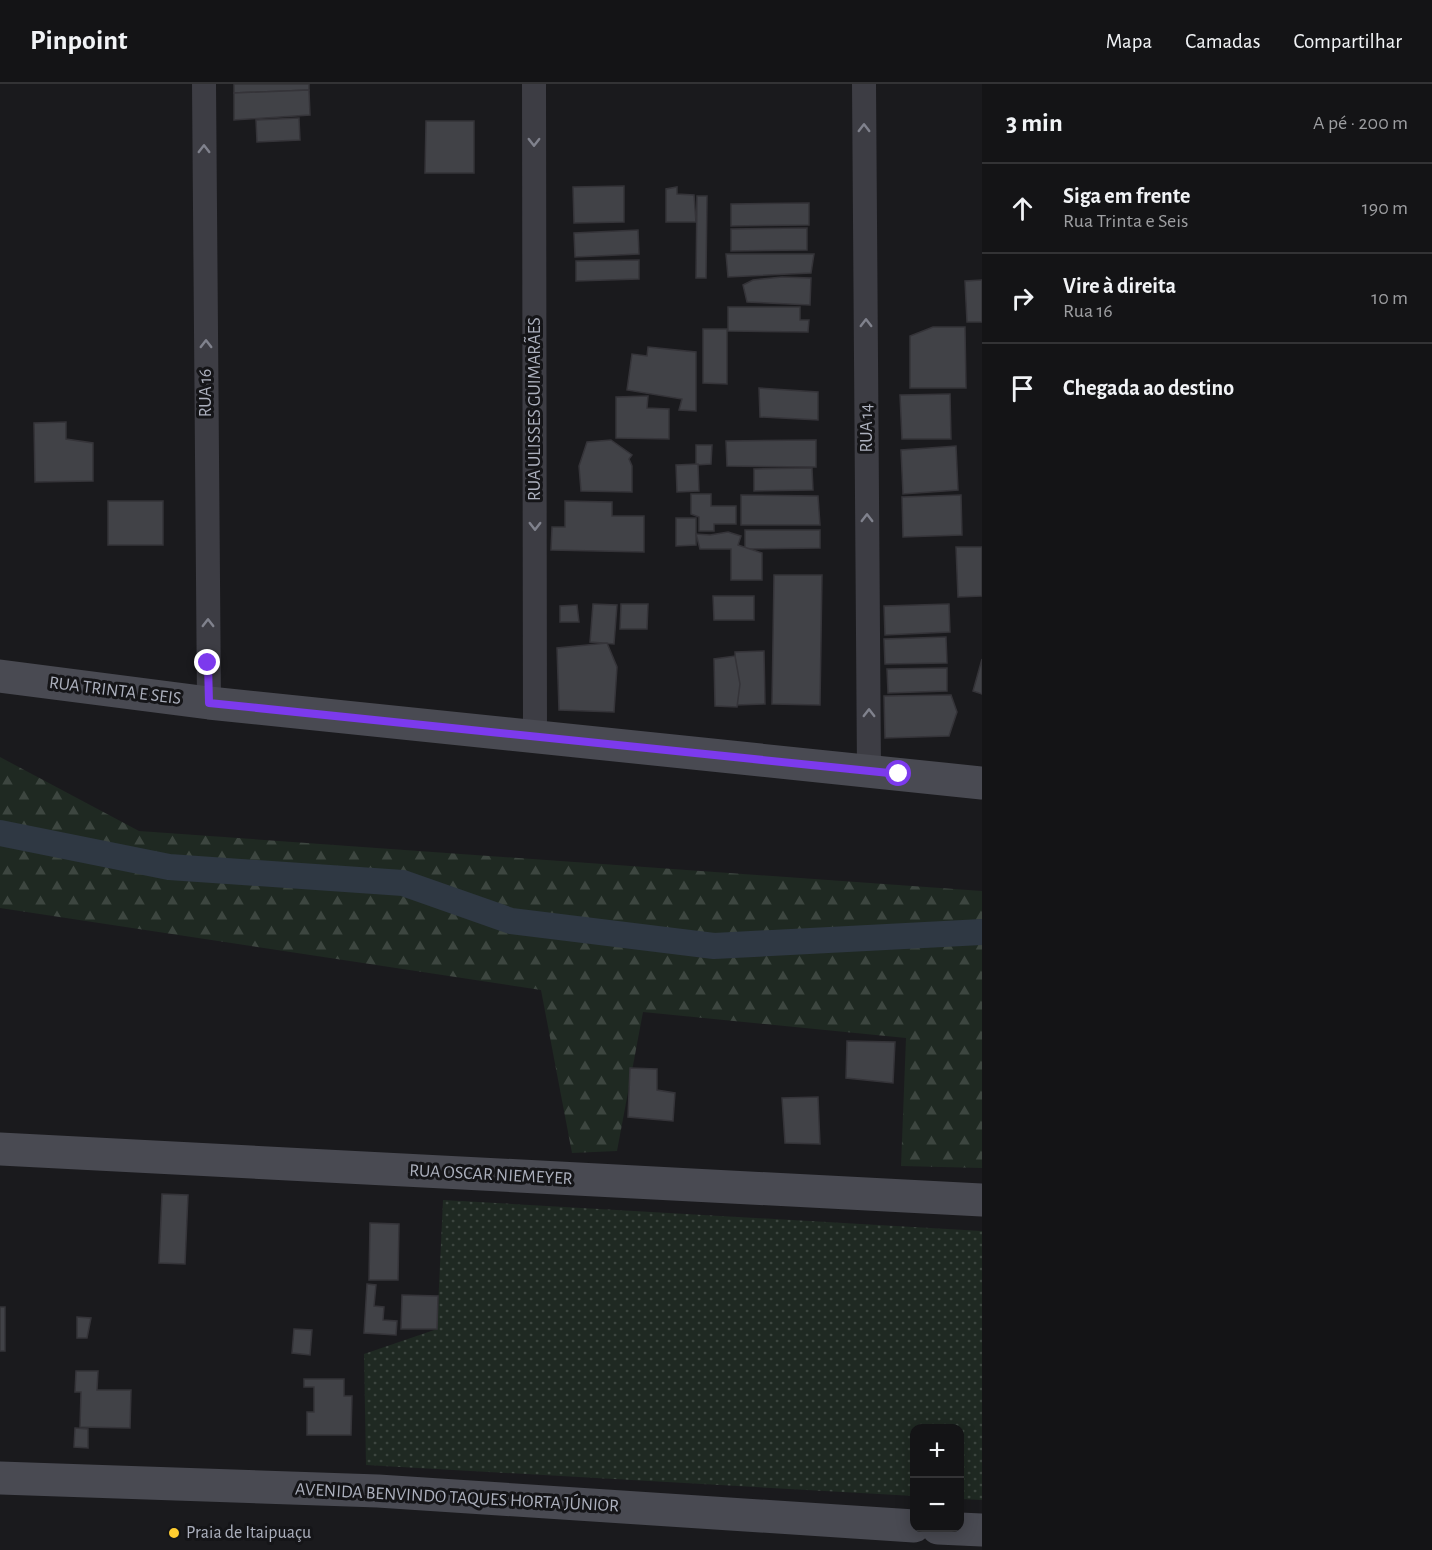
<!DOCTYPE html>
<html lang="pt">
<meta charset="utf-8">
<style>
:root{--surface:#141416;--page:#1d1d1f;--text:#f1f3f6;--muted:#9d9ea1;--line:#333335}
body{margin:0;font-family:"Alegreya Sans",sans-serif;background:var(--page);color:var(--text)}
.controls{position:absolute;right:18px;bottom:18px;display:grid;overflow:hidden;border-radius:12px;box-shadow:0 3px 15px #0003}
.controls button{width:54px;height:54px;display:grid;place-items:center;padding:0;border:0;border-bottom:2px solid var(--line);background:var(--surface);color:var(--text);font:30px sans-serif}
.stop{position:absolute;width:18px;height:18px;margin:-14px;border:4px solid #7c3aed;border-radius:50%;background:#fff}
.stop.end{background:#7c3aed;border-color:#fff;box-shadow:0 2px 6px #0008}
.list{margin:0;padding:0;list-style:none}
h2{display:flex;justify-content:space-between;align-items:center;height:78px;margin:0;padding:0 24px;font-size:26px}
h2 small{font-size:20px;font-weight:400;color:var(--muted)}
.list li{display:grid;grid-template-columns:39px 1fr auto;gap:18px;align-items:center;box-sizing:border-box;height:90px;padding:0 24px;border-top:2px solid var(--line)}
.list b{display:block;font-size:22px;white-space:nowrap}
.list p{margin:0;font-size:20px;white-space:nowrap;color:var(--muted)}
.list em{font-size:20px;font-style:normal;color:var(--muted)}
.icon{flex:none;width:33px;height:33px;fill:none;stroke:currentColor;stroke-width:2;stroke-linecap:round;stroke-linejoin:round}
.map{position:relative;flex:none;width:982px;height:1466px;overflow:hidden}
header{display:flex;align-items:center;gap:36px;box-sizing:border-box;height:84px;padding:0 30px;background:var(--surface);border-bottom:2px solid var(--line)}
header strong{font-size:28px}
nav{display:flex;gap:33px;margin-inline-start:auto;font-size:21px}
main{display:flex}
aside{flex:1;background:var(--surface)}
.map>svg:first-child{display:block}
</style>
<header>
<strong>Pinpoint</strong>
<nav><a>Mapa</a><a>Camadas</a><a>Compartilhar</a></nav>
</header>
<main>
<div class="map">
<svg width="982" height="1466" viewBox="0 0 982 1466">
<defs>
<pattern id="grass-dots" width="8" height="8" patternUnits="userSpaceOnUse" patternTransform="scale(1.5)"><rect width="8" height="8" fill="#1f2922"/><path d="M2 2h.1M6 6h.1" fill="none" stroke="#3d4640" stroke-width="1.8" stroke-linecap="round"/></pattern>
<pattern id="forest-firs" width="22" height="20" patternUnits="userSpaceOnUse" patternTransform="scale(1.5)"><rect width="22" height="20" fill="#1f2922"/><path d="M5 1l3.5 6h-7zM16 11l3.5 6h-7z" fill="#3d4640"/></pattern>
</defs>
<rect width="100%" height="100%" fill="#1a1a1d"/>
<!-- grass -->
<path fill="url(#grass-dots)" d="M443,1116l539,31v269l-22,-1v-71h-46v68l-548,-31 -2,-111 73,-25z"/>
<!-- forest -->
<path fill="url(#forest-firs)" d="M0,673l139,74 843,60v277l-81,-2 5,-128 -263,-26 -26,139 -45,2 -31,-163 -541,-82z"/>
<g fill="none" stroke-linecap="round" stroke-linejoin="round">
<!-- canal -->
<path stroke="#2f3843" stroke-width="26" d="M0,749l169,34 234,16 108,38 203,25 268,-14"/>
</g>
<!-- building -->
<g fill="#414247" stroke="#353439" stroke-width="1.5">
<path d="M234,0h75v6l-75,3z"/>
<path d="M309,6l1,25 -76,5v-27z"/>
<path d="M299,34l1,22 -43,2 -1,-22z"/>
<path d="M426,37h48v52h-49z"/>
<path d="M624,102v36l-50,1 -1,-36z"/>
<path d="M677,103v7l17,1 2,27h-30v-33z"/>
<path d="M697,112h10l-1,82h-10z"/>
<path d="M809,119v22l-78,1v-22z"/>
<path d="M807,144v22l-76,1v-22z"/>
<path d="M638,146l1,24 -64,3 -1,-24z"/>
<path d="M726,170h88l-3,19 -83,4z"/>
<path d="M639,176v19l-63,2v-20z"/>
<path d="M782,193l29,1 -1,27 -63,-3 -4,-17 10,-5z"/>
<path d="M982,196v42h-15l-2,-41z"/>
<path d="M728,223h72v13h9l-1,12 -80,-1z"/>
<path d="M933,243h32l1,61h-56v-52z"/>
<path d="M703,245h24v55l-24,-1z"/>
<path d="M648,263l48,5v59l-17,-1 3,-11 -55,-9 5,-36 15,2z"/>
<path d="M759,304l59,4v28l-58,-3z"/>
<path d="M950,310l1,45h-49l-2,-44z"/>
<path d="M648,312l-1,12 22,1v30l-53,-1v-41z"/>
<path d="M66,338v17l27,4v38l-58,1 -1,-59z"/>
<path d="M611,356l21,15 -3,4 3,7v26l-51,-1 -2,-25 8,-24z"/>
<path d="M816,356v27l-89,-1 -1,-25z"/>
<path d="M696,361h16l-1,19 -15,1z"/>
<path d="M956,362l2,44 -55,4 -2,-44z"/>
<path d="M698,380l1,27 -22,1 -1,-27z"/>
<path d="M812,384l1,22 -59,1v-22z"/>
<path d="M691,410h20v12h25v18h-22v7h-15v-14l-8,-3z"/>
<path d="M741,411l77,1 2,29h-79z"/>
<path d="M961,411l1,40 -59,2 -1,-40z"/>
<rect x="108" y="417" width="55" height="44"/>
<path d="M565,417l47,1v14h32v36l-93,-2 1,-23h13z"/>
<path d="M676,434h20v27l-20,1z"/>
<path d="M745,446h75v18l-75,1z"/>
<path d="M728,448l13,4 -3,9 24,8v27h-31v-31h-31l-4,-15 14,1z"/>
<path d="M956,463h26v49l-24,1z"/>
<path d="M774,491h48l-2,130 -48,-1z"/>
<path d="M713,512h41v24h-40z"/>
<path d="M593,520l24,1 -3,39 -24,-2z"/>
<path d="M621,520h27l-1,25h-27z"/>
<path d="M949,520l1,28 -65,3 -1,-29z"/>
<path d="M577,521l2,17h-19v-16z"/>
<path d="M946,553l1,26 -62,1 -1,-25z"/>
<path d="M607,559l10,24 -3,45 -55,-2 -2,-62z"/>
<path d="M764,567l1,53 -28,1 -2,-53z"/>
<path d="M735,572l5,28 -3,23 -22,-1 -1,-47z"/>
<path d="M982,575v35l-9,-3z"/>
<path d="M947,584v23l-59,2 -1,-24z"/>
<path d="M951,611l6,17 -8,24 -64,2 -1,-42z"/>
<path d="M847,957l48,1 -2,41 -47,-5z"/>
<path d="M630,984l27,1v21l18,3 -2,28 -45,-4z"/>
<path d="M818,1013l2,47 -35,-1 -3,-45z"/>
<path d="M162,1110l26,1 -3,69 -26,-1z"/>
<path d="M370,1139l29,1 -1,56h-29z"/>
<path d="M367,1200l9,1 -2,21 10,1 -1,13 14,1 -1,14 -32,-2z"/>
<path d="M402,1211l36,1 -1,33h-36z"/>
<rect x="0" y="1223" width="5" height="44"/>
<path d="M77,1233l14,1 -4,20h-10z"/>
<path d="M294,1245l18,1 -2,25 -18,-2z"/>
<path d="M76,1287h22l-1,19h34l-1,38 -50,-1 1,-35h-6z"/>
<path d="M304,1295h40v17h8l-1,39h-44v-23h7v-25h-10z"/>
<path d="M75,1344l13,1v19l-14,-1z"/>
</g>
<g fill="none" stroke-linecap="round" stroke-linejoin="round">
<!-- street -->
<g stroke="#3d3d44" stroke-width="24">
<path d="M204,0l5,619"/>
<path d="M534,0l1,650"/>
<path d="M864,0l5,687"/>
</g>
<!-- secondary -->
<g stroke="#494a52" stroke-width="33">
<path d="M0,592l209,27 773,80"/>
<path d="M0,1065l982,51"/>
<path d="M0,1394l378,13 536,35"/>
<path d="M938,1444l44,2"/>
</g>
</g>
<!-- one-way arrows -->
<defs><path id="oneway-chevron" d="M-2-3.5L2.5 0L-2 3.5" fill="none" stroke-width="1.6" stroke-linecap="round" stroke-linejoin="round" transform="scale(1.5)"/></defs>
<g stroke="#80828d">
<use href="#oneway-chevron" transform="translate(864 44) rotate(-90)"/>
<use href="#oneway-chevron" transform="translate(534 58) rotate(90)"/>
<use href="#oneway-chevron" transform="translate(204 65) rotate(-90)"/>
<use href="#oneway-chevron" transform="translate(866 239) rotate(-90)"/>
<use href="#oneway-chevron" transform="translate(206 260) rotate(-90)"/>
<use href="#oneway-chevron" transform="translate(867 434) rotate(-90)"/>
<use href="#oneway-chevron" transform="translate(535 442) rotate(90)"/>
<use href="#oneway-chevron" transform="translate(208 539) rotate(-90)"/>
<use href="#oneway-chevron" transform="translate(869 629) rotate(-90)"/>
</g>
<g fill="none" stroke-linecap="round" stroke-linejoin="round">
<!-- route -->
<path stroke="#7c3aed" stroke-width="8" d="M208,579l1,40 690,71"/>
</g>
<!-- markers -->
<circle fill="#ffcd30" stroke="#151518" stroke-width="2" cx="174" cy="1449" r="6"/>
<g text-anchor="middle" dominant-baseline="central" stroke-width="6" stroke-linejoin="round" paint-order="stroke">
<!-- street labels -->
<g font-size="18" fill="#acb0bd" stroke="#151518">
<text transform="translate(206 309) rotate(-90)">RUA 16</text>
<text transform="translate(535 325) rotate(-90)">RUA ULISSES GUIMARÃES</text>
<text transform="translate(867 344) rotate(-90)">RUA 14</text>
<text transform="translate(115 607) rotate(7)">RUA TRINTA E SEIS</text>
<text transform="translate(491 1091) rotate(3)">RUA OSCAR NIEMEYER</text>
<text transform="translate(457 1414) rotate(3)">AVENIDA BENVINDO TAQUES HORTA JÚNIOR</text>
</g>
<!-- poi labels -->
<g font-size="18" fill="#acb0bd" stroke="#151518" text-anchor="start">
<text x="186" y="1449">Praia de Itaipuaçu</text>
</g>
</g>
</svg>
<div class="controls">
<button>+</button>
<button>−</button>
</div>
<div class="stop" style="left:899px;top:690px"></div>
<div class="stop end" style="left:208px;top:579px"></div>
</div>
<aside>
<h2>3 min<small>A pé · 200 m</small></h2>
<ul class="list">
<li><svg class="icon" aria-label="ahead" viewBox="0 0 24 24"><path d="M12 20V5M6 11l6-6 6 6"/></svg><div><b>Siga em frente</b><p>Rua Trinta e Seis</p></div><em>190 m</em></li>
<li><svg class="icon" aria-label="right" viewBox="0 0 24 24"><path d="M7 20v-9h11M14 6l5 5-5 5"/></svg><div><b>Vire à direita</b><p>Rua 16</p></div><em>10 m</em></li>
<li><svg class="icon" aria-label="arrive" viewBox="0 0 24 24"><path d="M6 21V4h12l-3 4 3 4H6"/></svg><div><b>Chegada ao destino</b></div></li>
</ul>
</aside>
</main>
